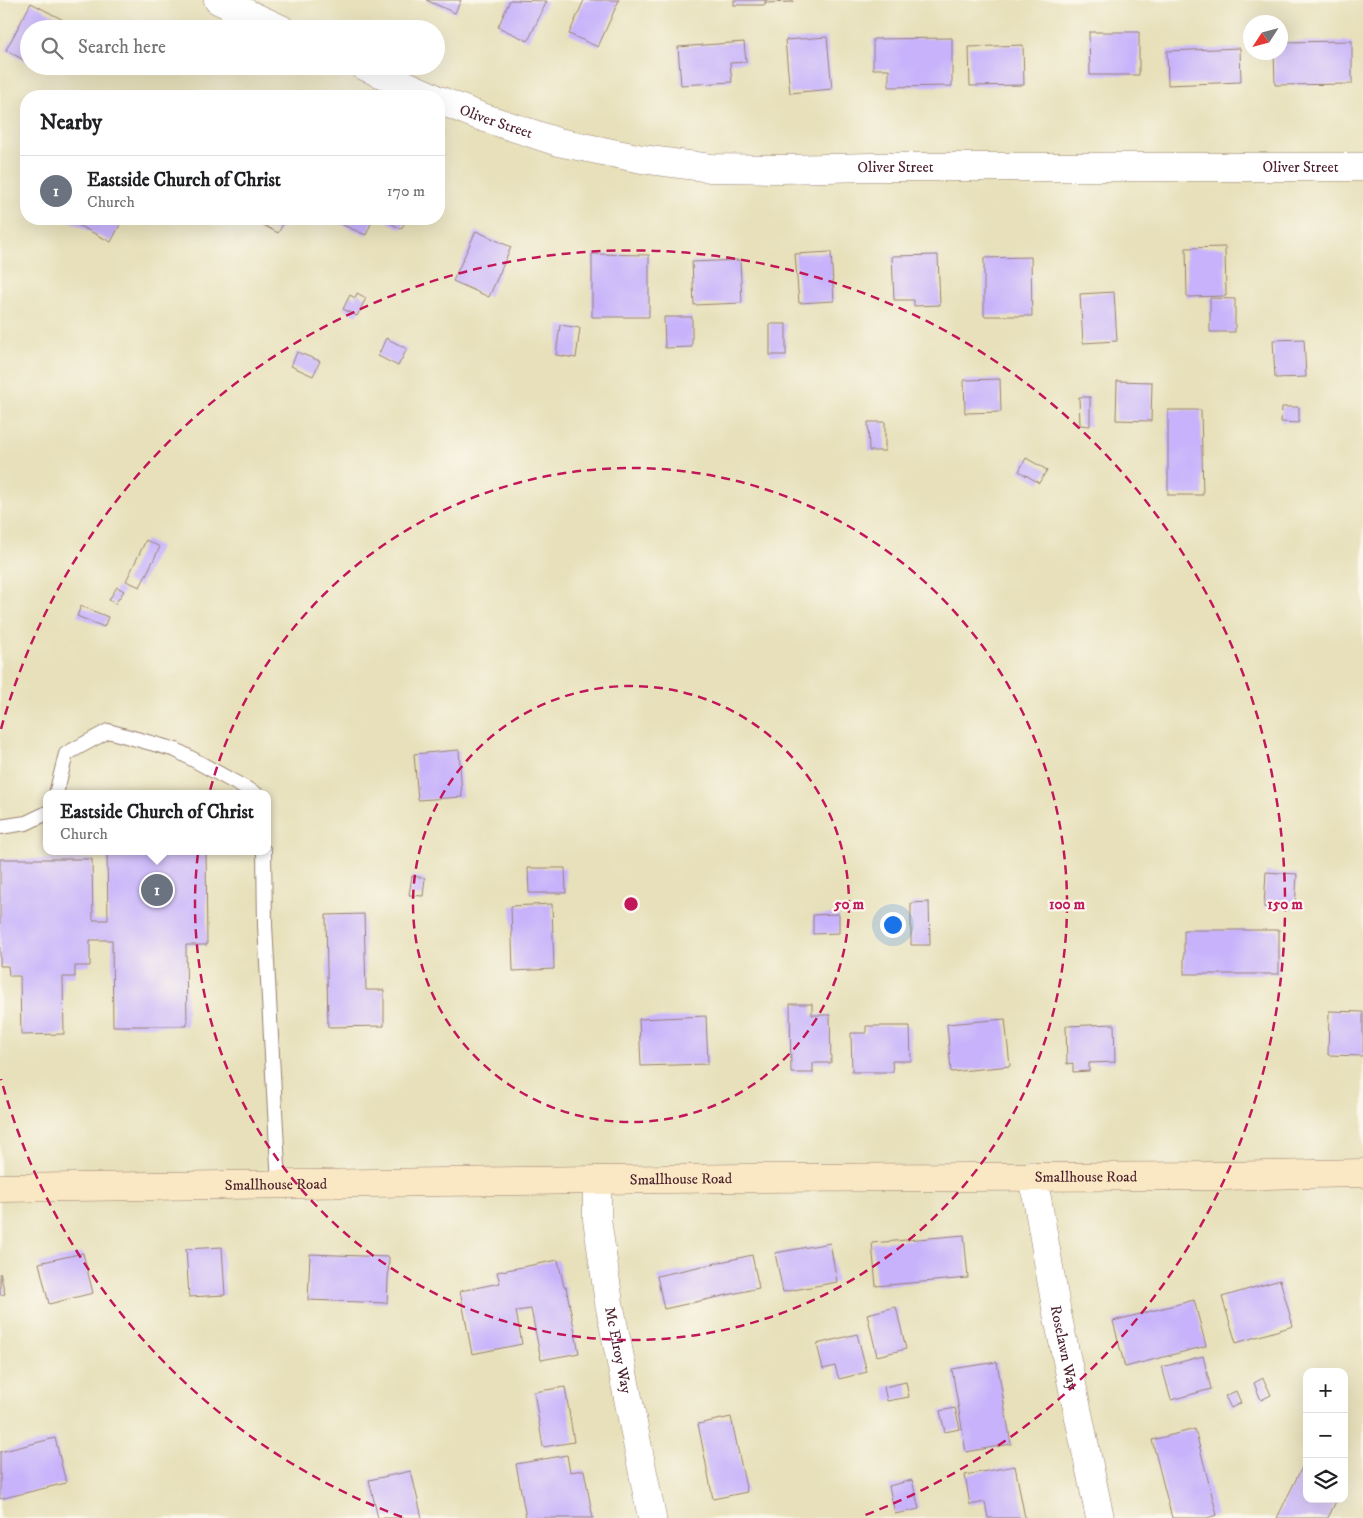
<!DOCTYPE html>
<meta charset="utf-8">
<style>
:root{--surface:#fff;--page:#f2f2f2;--text:#202124;--muted:#757577;--line:#e0e0e0;--accent:#d93025}
body{margin:0;font-family:"IM FELL DW Pica",serif;background:var(--page);color:var(--text)}
.controls{position:absolute;right:15px;bottom:15px;display:grid;overflow:hidden;border-radius:10px;box-shadow:0 5px 20px #0002}
.controls button{width:45px;height:45px;display:grid;place-items:center;padding:0;border:0;border-bottom:1px solid var(--line);background:var(--surface);color:var(--text);font:25px sans-serif}
.compass{position:absolute;left:1243px;top:15px;width:45px;height:45px;border-radius:50%;background:var(--surface);box-shadow:0 5px 20px #0002;rotate:234deg}
.you{position:absolute;left:892px;top:924px;width:18px;height:18px;margin:-12px;border:4px solid #fff;border-radius:50%;background:#1a73e8;box-shadow:0 0 0 8px #1a73e833}
.badge{display:grid;place-items:center;width:32px;height:32px;border-radius:50%;background:var(--accent);color:#fff;font-size:16px;font-weight:700}
.pin{position:absolute;translate:-50% -50%;border:2px solid #fff;box-shadow:0 1px 5px #0006}
.popup{position:absolute;left:43px;top:790px;width:228px;height:65px;box-sizing:border-box;display:grid;place-content:center;border-radius:10px;background:var(--surface);filter:drop-shadow(0 1px 4px #0005);font-size:16px;white-space:nowrap;color:var(--muted)}
.popup b{font-size:19px;color:var(--text)}
.popup::after{content:'';position:absolute;left:50%;top:100%;margin-left:-10px;border:10px solid transparent;border-top-color:var(--surface)}
.list{margin:0;padding:0;list-style:none}
h2{display:flex;justify-content:space-between;align-items:center;height:65px;margin:0;padding:0 20px;font-size:21px}
h2 small{font-size:16px;font-weight:400;color:var(--muted)}
.list li{display:grid;grid-template-columns:32px 1fr auto;gap:15px;align-items:center;box-sizing:border-box;height:70px;padding:0 20px;border-top:1px solid var(--line)}
.list b{display:block;font-size:19px;white-space:nowrap}
.list p{margin:0;font-size:16px;white-space:nowrap;color:var(--muted)}
.list em{font-size:16px;font-style:normal;color:var(--muted)}
.icon{flex:none;width:28px;height:28px;fill:none;stroke:currentColor;stroke-width:2;stroke-linecap:round;stroke-linejoin:round}
.map{position:relative;flex:none;width:1363px;height:1518px;overflow:hidden}
.search{position:absolute;background:var(--surface);box-shadow:0 5px 20px #0002;left:20px;top:20px;width:425px;height:55px;display:flex;align-items:center;gap:12px;box-sizing:border-box;padding:0 18px;border-radius:28px;color:var(--muted);font-size:19px}
.panel{position:absolute;background:var(--surface);box-shadow:0 5px 20px #0002;left:20px;top:90px;width:425px;height:135px;border-radius:20px}
.map>svg:first-child{display:block}
</style>
<div class="map">
<svg width="1363" height="1518" viewBox="0 0 1363 1518">
<rect width="100%" height="100%" fill="#fbf7ec"/>
<filter id="ink" filterUnits="userSpaceOnUse"><feTurbulence type="fractalNoise" baseFrequency=".02" numOctaves="2"/><feDisplacementMap in="SourceGraphic" scale="10" xChannelSelector="R" yChannelSelector="G"/><feConvolveMatrix kernelMatrix="1 2 1 2 8 2 1 2 1" color-interpolation-filters="sRGB"/></filter>
<filter id="wash" filterUnits="userSpaceOnUse"><feTurbulence type="fractalNoise" baseFrequency=".0096" numOctaves="4" result="noise"/><feDisplacementMap in="SourceGraphic" scale="20" xChannelSelector="R" yChannelSelector="G"/><feGaussianBlur stdDeviation="1.12" result="paint"/><feColorMatrix in="noise" values="0 0 0 0 0 0 0 0 0 0 0 0 0 0 0 0 0 1.4 0 .05"/><feComposite in="paint" operator="in"/></filter>
<g filter="url(#wash)">
<rect width="100%" height="100%" fill="#e7e0ba"/>
<g id="blocks">
<!-- building -->
<g fill="#c7b2fb">
<path d="M426,0h35l-6,13z"/>
<path d="M510,0l37,1 -19,40 -30,-14z"/>
<path d="M584,0h35l-21,47 -29,-13z"/>
<rect x="734" y="0" width="31" height="5"/>
<path d="M766,0h27v2l-27,1z"/>
<path d="M31,3l36,19 -3,7h-35v34l-23,-13z"/>
<path d="M1089,32h50v43h-49z"/>
<path d="M827,37l5,52 -42,4 -5,-53z"/>
<path d="M952,38v48l-63,1v-18h-16v-30z"/>
<path d="M1352,41v43l-77,1 -1,-33h6v-10z"/>
<path d="M744,42l2,20 -16,1 2,19 -51,3 -3,-38z"/>
<path d="M1023,45l1,40 -54,1 -1,-39z"/>
<path d="M1240,48l1,34 -73,3 -1,-34z"/>
<path d="M66,219h57l-12,23z"/>
<path d="M252,219h34l-8,14z"/>
<path d="M329,219h44l-7,16z"/>
<path d="M383,219h24l-6,10z"/>
<path d="M476,231l35,16 -22,50 -36,-16z"/>
<path d="M1225,247l1,49 -39,1 -1,-49z"/>
<path d="M831,252l3,49 -35,2 -4,-49z"/>
<path d="M592,254l57,1v62h-57z"/>
<path d="M938,255l2,50 -26,1v-6h-20l-2,-44z"/>
<path d="M1031,257l1,59h-48v-58z"/>
<path d="M740,260l2,43 -48,2 -2,-43z"/>
<path d="M1114,292l3,49 -34,2 -3,-49z"/>
<path d="M357,293l9,5 -9,18 -14,-7 7,-14 5,3z"/>
<path d="M1210,298l25,1v33h-25z"/>
<path d="M664,317h28v30l-27,1z"/>
<rect x="770" y="324" width="16" height="31"/>
<path d="M560,325l20,3 -4,30 -20,-3z"/>
<path d="M386,338l21,11 -9,17 -20,-10z"/>
<path d="M1304,339l2,38 -31,1 -2,-38z"/>
<path d="M297,352l23,9 -7,15 -22,-10z"/>
<path d="M1000,379l1,33 -36,1 -1,-33z"/>
<path d="M1117,381l35,1 -1,39 -35,-1z"/>
<path d="M1079,397h11v29l-10,-1z"/>
<path d="M1282,407h17v16l-18,-1z"/>
<path d="M1168,410h33l2,85h-35z"/>
<path d="M868,422h17v29h-16z"/>
<path d="M1026,458l21,12 -8,13 -20,-12z"/>
<path d="M146,540l14,7 -20,40 -14,-6z"/>
<path d="M117,587l7,4 -9,13 -6,-4z"/>
<path d="M81,606l27,11 -4,10 -27,-11z"/>
<path d="M459,750l3,47 -44,3 -4,-46z"/>
<path d="M107,851h99l1,94h-21l1,81h-74l-1,-86h-22v26h-15v11h-12l1,57 -43,1 -1,-59h-11l-1,-10h-8v-107h92l1,61h15z"/>
<path d="M528,868h37l1,25h-37z"/>
<path d="M1266,872l31,2 -2,35 -31,-2z"/>
<path d="M412,876l13,2 -2,18 -14,-1z"/>
<path d="M929,902l1,43h-19v-42z"/>
<path d="M552,904l2,65 -41,2 -2,-65z"/>
<path d="M364,914l2,76h18v36l-56,1 -2,-112z"/>
<path d="M839,914v19l-26,1v-19z"/>
<rect x="1184" y="930" width="95" height="44"/>
<path d="M790,1004h22v11h18l1,48h-18v10h-22z"/>
<path d="M1329,1011l34,1v44l-35,-1z"/>
<path d="M706,1016l2,48 -67,2 -2,-47z"/>
<path d="M1005,1019l5,47 -59,6 -4,-48z"/>
<path d="M1114,1024l1,38 -26,1v8l-16,1v-9l-6,1 -1,-38z"/>
<path d="M866,1026h44l1,35h-19l1,11h-41l-1,-39h15z"/>
<path d="M964,1235l4,43 -92,8 -4,-43z"/>
<path d="M830,1243l7,39 -54,10 -8,-39z"/>
<path d="M222,1247l3,48 -36,2 -3,-48z"/>
<path d="M83,1253l10,40 -44,11 -10,-41z"/>
<path d="M310,1254l79,3 -2,46 -79,-3z"/>
<path d="M752,1255l7,33 -95,21 -7,-33z"/>
<path d="M558,1260l6,27h2l13,66 -38,7 -10,-51 -15,2 6,33 -50,10 -12,-63 40,-8 -3,-11z"/>
<path d="M0,1273l5,21 -5,1z"/>
<path d="M1280,1280l13,46 -57,17 -14,-46z"/>
<path d="M1194,1300l12,46 -81,21 -12,-46z"/>
<path d="M896,1307l10,42 -29,7 -10,-42z"/>
<path d="M857,1334l10,38 -28,7 -4,-13 -12,3 -6,-25z"/>
<path d="M1203,1356l8,33 -40,11 -9,-33z"/>
<path d="M997,1362l14,82 -45,8 -14,-83z"/>
<path d="M1263,1378l8,17 -10,5 -7,-17z"/>
<path d="M906,1382l3,15 -22,4 -3,-14z"/>
<path d="M565,1387l9,55 -31,5 -9,-55z"/>
<path d="M1236,1391l5,12 -10,5 -6,-12z"/>
<path d="M955,1408l5,21 -15,3 -5,-21z"/>
<path d="M731,1417l16,75 -34,7 -15,-75z"/>
<path d="M1195,1429l22,86 -10,3h-35l-20,-78z"/>
<path d="M55,1438l11,45 -66,16v-47z"/>
<path d="M567,1455l3,17 14,-2 9,48h-67l-10,-54z"/>
<path d="M1304,1463l3,2v34h30l-9,19h-51z"/>
<path d="M1015,1466l10,52h-37l-3,-16 -15,3 -5,-30z"/>
<path d="M411,1471l11,47h-44l-9,-38z"/>
<path d="M912,1480l7,29 -24,5 -6,-28z"/>
</g>
</g>
</g>
<g filter="url(#ink)">
<use href="#blocks" fill-opacity="0" stroke="#988072" stroke-width="1"/>
<g fill="none" stroke-linecap="round" stroke-linejoin="round">
<defs>
<g id="lane">
<path d="M56,794l10,-40 42,-23 68,19 80,44"/>
<path d="M0,827l26,-4 21,-10"/>
<path d="M264,851l1,74 14,260"/>
</g>
<g id="street">
<path d="M218,0l63,29"/>
<path d="M364,66l67,30"/>
<path id="s1" d="M439,100l40,16 79,26 84,17 69,9 71,1 90,-2h491"/>
<path id="s2" d="M1031,1176l6,22 20,115 43,205"/>
<path id="s3" d="M597,1181v38l12,84 43,215"/>
</g>
<g id="secondary">
<path id="s4" d="M0,1188l744,-10 478,-2 141,-3"/>
</g>
</defs>
<!-- lane casing -->
<use href="#lane" stroke="#988072" stroke-width="16"/>
<!-- street casing -->
<use href="#street" stroke="#988072" stroke-width="29"/>
<!-- secondary casing -->
<use href="#secondary" stroke="#988072" stroke-width="29"/>
<!-- lane -->
<use href="#lane" stroke="#fff" stroke-width="14"/>
<!-- street -->
<use href="#street" stroke="#fff" stroke-width="28"/>
<!-- secondary -->
<use href="#secondary" stroke="#fae7c3" stroke-width="28"/>
</g>
</g>
<!-- distance rings -->
<g fill="none" stroke="#c2185b" stroke-width="2.5" stroke-dasharray="9 6">
<circle cx="631" cy="904" r="218"/>
<circle cx="631" cy="904" r="436"/>
<path d="M402 1517A654 654 0 0 1 1 1079M1 729A654 654 0 1 1 860 1517"/>
</g>
<g text-anchor="middle" dominant-baseline="central" stroke-width="4.5" stroke-linejoin="round" paint-order="stroke">
<!-- street labels -->
<g font-size="15" fill="#4a1f2b" stroke="#fbf7ec">
<text stroke="none"><textPath href="#s1" startOffset="61">Oliver Street</textPath></text>
<text stroke="none"><textPath href="#s1" startOffset="466">Oliver Street</textPath></text>
<text stroke="none"><textPath href="#s1" startOffset="871">Oliver Street</textPath></text>
<text stroke="none"><textPath href="#s4" startOffset="1086">Smallhouse Road</textPath></text>
<text stroke="none"><textPath href="#s4" startOffset="681">Smallhouse Road</textPath></text>
<text stroke="none"><textPath href="#s4" startOffset="276">Smallhouse Road</textPath></text>
<text stroke="none"><textPath href="#s2" startOffset="175">Roselawn Way</textPath></text>
<text stroke="none"><textPath href="#s3" startOffset="171">Mc Elroy Way</textPath></text>
</g>
</g>
<circle cx="631" cy="904" r="8" fill="#c2185b" stroke="#fbf7ec" stroke-width="2.5"/>
<g font-size="15" text-anchor="middle" font-weight="bold" fill="#c2185b" stroke="#fbf7ec" stroke-width="4.5" stroke-linejoin="round" paint-order="stroke">
<text x="849" y="909">50 m</text>
<text x="1067" y="909">100 m</text>
<text x="1285" y="909">150 m</text>
</g>
</svg>
<div class="controls">
<button>+</button>
<button>−</button>
<button><svg class="icon" aria-label="layers" viewBox="0 0 24 24"><path d="M12 4l9 5-9 5-9-5zM3 14l9 5 9-5"/></svg></button>
</div>
<svg class="compass" viewBox="-18 -18 36 36"><path d="M0-13l5 13h-10z" fill="#e53935"/><path d="M0 13l5-13h-10z" fill="#757577"/></svg>
<div class="you"></div>
<div class="pin badge" style="left:157px;top:890px;background:#6b7280">1</div>
<div class="popup"><b>Eastside Church of Christ</b>Church</div>
<div class="search"><svg class="icon" aria-label="search" viewBox="0 0 24 24"><circle cx="10" cy="10" r="6"/><path d="M15 15l6 6"/></svg>Search here</div>
<section class="panel">
<h2>Nearby<small></small></h2>
<ul class="list">
<li><span class="badge" style="background:#6b7280">1</span><div><b>Eastside Church of Christ</b><p>Church</p></div><em>170 m</em></li>
</ul>
</section>
</div>
